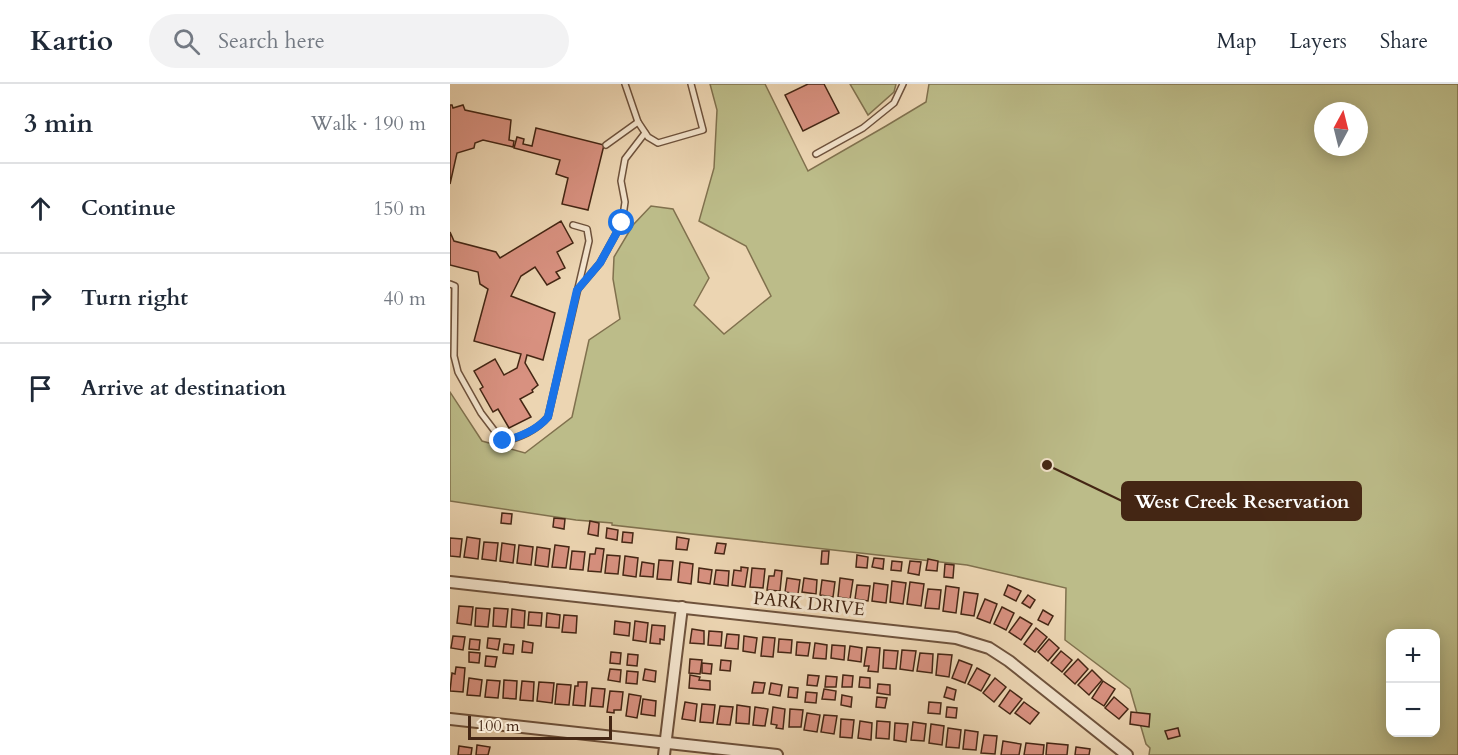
<!DOCTYPE html>
<meta charset="utf-8">
<style>
:root{--surface:#fff;--page:#f2f2f3;--text:#1f2937;--muted:#747a83;--line:#e0e1e3}
body{margin:0;font-family:Cardo,serif;background:var(--page);color:var(--text)}
.controls{position:absolute;right:18px;bottom:18px;display:grid;overflow:hidden;border-radius:12px;box-shadow:0 3px 15px #0003}
.controls button{width:54px;height:54px;display:grid;place-items:center;padding:0;border:0;border-bottom:2px solid var(--line);background:var(--surface);color:var(--text);font:30px sans-serif}
.compass{position:absolute;left:864px;top:18px;width:54px;height:54px;border-radius:50%;background:var(--surface);box-shadow:0 3px 15px #0003;rotate:7deg}
.scale{position:absolute;left:18px;bottom:15px;width:144px;box-sizing:border-box;padding-left:6px;border:3px solid #442614;border-top:0;font-size:16px;line-height:21px;white-space:nowrap;color:#442614;-webkit-text-stroke:4px #f3e4cd;paint-order:stroke}
.stop{position:absolute;width:18px;height:18px;margin:-14px;border:4px solid #1a73e8;border-radius:50%;background:#fff}
.stop.end{background:#1a73e8;border-color:#fff;box-shadow:0 2px 6px #0008}
.list{margin:0;padding:0;list-style:none}
h2{display:flex;justify-content:space-between;align-items:center;height:78px;margin:0;padding:0 24px;font-size:26px}
h2 small{font-size:20px;font-weight:400;color:var(--muted)}
.list li{display:grid;grid-template-columns:39px 1fr auto;gap:18px;align-items:center;box-sizing:border-box;height:90px;padding:0 24px;border-top:2px solid var(--line)}
.list b{display:block;font-size:22px;white-space:nowrap}
.list em{font-size:20px;font-style:normal;color:var(--muted)}
.icon{flex:none;width:33px;height:33px;fill:none;stroke:currentColor;stroke-width:2;stroke-linecap:round;stroke-linejoin:round}
.map{position:relative;flex:none;width:1008px;height:671px;overflow:hidden}
header{display:flex;align-items:center;gap:36px;box-sizing:border-box;height:84px;padding:0 30px;background:var(--surface);border-bottom:2px solid var(--line)}
header strong{font-size:28px}
nav{display:flex;gap:33px;margin-inline-start:auto;font-size:21px}
.search{width:420px;height:54px;background:var(--page);display:flex;align-items:center;gap:15px;box-sizing:border-box;padding:0 21px;border-radius:33px;color:var(--muted);font-size:22px}
main{display:flex}
aside{flex:1;background:var(--surface)}
.map>svg:first-child{display:block}
</style>
<header>
<strong>Kartio</strong>
<div class="search"><svg class="icon" aria-label="search" viewBox="0 0 24 24"><circle cx="10" cy="10" r="6"/><path d="M15 15l6 6"/></svg>Search here</div>
<nav><a>Map</a><a>Layers</a><a>Share</a></nav>
</header>
<main>
<aside>
<h2>3 min<small>Walk · 190 m</small></h2>
<ul class="list">
<li><svg class="icon" aria-label="ahead" viewBox="0 0 24 24"><path d="M12 20V5M6 11l6-6 6 6"/></svg><div><b>Continue</b></div><em>150 m</em></li>
<li><svg class="icon" aria-label="right" viewBox="0 0 24 24"><path d="M7 20v-9h11M14 6l5 5-5 5"/></svg><div><b>Turn right</b></div><em>40 m</em></li>
<li><svg class="icon" aria-label="arrive" viewBox="0 0 24 24"><path d="M6 21V4h12l-3 4 3 4H6"/></svg><div><b>Arrive at destination</b></div></li>
</ul>
</aside>
<div class="map">
<svg width="1008" height="671" viewBox="0 0 1008 671">
<rect width="100%" height="100%" fill="#ecd5b2"/>
<filter id="stains"><feTurbulence type="fractalNoise" baseFrequency=".00333" numOctaves="4"/><feColorMatrix values="0 0 0 0 .2 0 0 0 0 .09 0 0 0 0 .02 0 0 0 .5 -.17"/></filter>
<radialGradient id="worn" r=".72"><stop offset=".6" stop-color="#630" stop-opacity="0"/><stop offset="1" stop-color="#630" stop-opacity=".3"/></radialGradient>
<!-- green -->
<g fill="#bcbc89" stroke="#80714e" stroke-width="1.5" fill-rule="evenodd">
<path d="M260,0h55l43,87 78,-45 40,-24 3,-18h529v671h-309l1,-7 -4,-4 -16,-55 -65,-49 1,-52 -99,-23 -355,-40v-2l-36,-3 -126,-19v-109l32,49 43,12 47,-36 17,-77 31,-21 -7,-40 1,-22 19,-32 18,-19 22,3 36,69 -15,27 30,29 47,-38 -25,-50 -47,-25 15,-53 3,-58zM873,27h36v36h-36zM940,550h46v98h-46z"/>
<path d="M400,0h46l-2,8 -26,23z"/>
</g>
<!-- building -->
<g fill="#d89180" stroke="#442614" stroke-width="1.5">
<path d="M358,0h16l15,29 -36,18 -18,-36z"/>
<path d="M0,21h2l1,3 10,-3 2,5 46,10 -2,20 5,1 -1,6 -30,-7 -8,3 -1,5 -17,5 -7,31z"/>
<path d="M86,44l68,17 -16,65 -26,-6 6,-26 -12,-4 4,-14 -46,-12 3,-11 7,2 -1,5 9,2z"/>
<path d="M111,137l12,22 -16,9 8,16 -9,4 4,6 -13,7 -12,-18 -14,9 -10,20 44,17 -12,47 -16,-5 -2,8 13,22 -6,5 1,2 -13,7 11,18 -22,11 -11,-19 -5,3 -13,-23 3,-2 -9,-16 21,-12 9,16 13,-7 4,-14 -47,-13 14,-52 -8,-5 -2,-12 -28,-7v-33l4,9 42,11 4,6z"/>
<path d="M52,429l10,1 -1,10 -10,-1z"/>
<path d="M104,434l11,1 -1,10 -11,-2z"/>
<path d="M140,437l9,2 -1,13 -10,-2z"/>
<path d="M157,444l11,2 -1,10 -11,-2z"/>
<path d="M173,448l10,1 -1,10 -10,-1z"/>
<path d="M17,453l13,2 -2,20 -14,-2z"/>
<path d="M227,453l12,2 -2,11 -11,-1z"/>
<path d="M0,454l12,1 -2,18 -10,-1z"/>
<path d="M34,458l14,1 -2,18 -14,-2z"/>
<path d="M52,459l13,2 -2,18 -13,-2z"/>
<path d="M267,459l9,1 -2,10 -9,-1z"/>
<path d="M69,461l14,2 -2,18 -14,-2z"/>
<path d="M105,461l14,2 -3,21 -14,-1z"/>
<path d="M87,463l13,2 -2,18 -13,-2z"/>
<path d="M146,464l8,1 -3,23 -13,-1 2,-17h5z"/>
<path d="M122,467l13,1 -2,18 -13,-1z"/>
<path d="M372,467h7l-1,13h-7z"/>
<path d="M157,471l13,1 -2,18 -13,-1z"/>
<path d="M407,471l11,2 -1,11 -11,-1z"/>
<path d="M175,472l13,2 -2,19 -13,-2z"/>
<path d="M424,474l10,1 -1,10 -11,-2z"/>
<path d="M478,475l10,2 -1,10 -11,-1z"/>
<path d="M209,476l14,1 -2,19 -14,-1z"/>
<path d="M442,477l10,1 -1,9 -10,-1z"/>
<path d="M460,477l11,1 -2,13 -11,-2z"/>
<path d="M192,478l12,2 -1,13 -13,-1z"/>
<path d="M230,478l13,2 -2,20 -13,-2z"/>
<path d="M495,480l9,1 -1,13 -9,-1z"/>
<path d="M291,483l7,1 -3,19 -13,-2 2,-15 7,1z"/>
<path d="M249,484l13,2 -2,14 -12,-2z"/>
<path d="M302,484l13,1 -2,19 -13,-1z"/>
<path d="M266,486l13,1 -1,15 -14,-2z"/>
<path d="M325,486l7,1 -2,20 -13,-1 2,-14h5z"/>
<path d="M337,494l13,2 -2,14 -13,-2z"/>
<path d="M354,494l13,2 -1,14 -14,-2z"/>
<path d="M390,494l13,2 -3,19 -12,-2z"/>
<path d="M372,496l13,2 -2,15 -13,-2z"/>
<path d="M442,497l14,2 -3,21 -13,-2z"/>
<path d="M460,498l14,2 -3,22 -14,-2z"/>
<path d="M424,499l14,2 -2,18 -14,-2z"/>
<path d="M407,501l13,1 -2,15 -13,-2z"/>
<path d="M558,501l13,6 -5,10 -12,-6z"/>
<path d="M496,502l13,2 -3,25 -13,-2z"/>
<path d="M478,505l13,1 -2,19 -14,-1z"/>
<path d="M514,508l14,2 -4,22 -13,-2z"/>
<path d="M578,511l7,5 -5,8 -8,-5z"/>
<path d="M535,515l12,5 -7,19 -13,-5z"/>
<path d="M9,522l14,1 -2,18 -14,-2z"/>
<path d="M552,523l12,6 -8,17 -12,-6z"/>
<path d="M26,524l14,1 -2,18 -13,-1z"/>
<path d="M44,524l14,1 -2,18 -13,-1z"/>
<path d="M62,525l13,2 -1,17 -13,-1z"/>
<path d="M593,526l10,6 -5,9 -10,-5z"/>
<path d="M79,528l13,1 -1,13 -13,-1z"/>
<path d="M97,529l13,2 -1,13 -13,-1z"/>
<path d="M114,531l13,1 -1,17 -14,-1z"/>
<path d="M570,533l12,7 -11,16 -12,-8z"/>
<path d="M165,537l15,2 -1,13 -15,-2z"/>
<path d="M185,537l13,2 -2,19 -13,-2z"/>
<path d="M202,541l13,1 -1,14 -4,-1v5l-10,-1z"/>
<path d="M586,544l11,9 -12,15 -11,-8z"/>
<path d="M242,545l12,2v13l-14,-1z"/>
<path d="M259,547l13,1 -1,14 -13,-1z"/>
<path d="M277,550l12,1 -1,14 -13,-1z"/>
<path d="M3,552l12,1 -2,13 -12,-2z"/>
<path d="M294,552l13,2 -2,15 -12,-2z"/>
<path d="M313,553l12,1 -2,19 -12,-1z"/>
<path d="M38,554l12,1 -2,11 -11,-2z"/>
<path d="M20,555l10,1 -1,10 -10,-1z"/>
<path d="M329,555l13,1 -1,13 -13,-1z"/>
<path d="M599,555l10,9 -11,13 -10,-9z"/>
<path d="M73,557l10,2 -1,10 -10,-1z"/>
<path d="M347,558l13,1 -2,13 -12,-1z"/>
<path d="M365,559l12,2 -1,14 -13,-1z"/>
<path d="M54,560l10,1 -1,9 -10,-1z"/>
<path d="M382,561l13,1 -1,14 -13,-2z"/>
<path d="M400,562l12,2 -1,14 -13,-2z"/>
<path d="M417,563l13,1 -2,24 -10,-1 1,-5h-5z"/>
<path d="M434,566l14,1 -2,18 -13,-1z"/>
<path d="M452,566l14,1 -3,20 -13,-2z"/>
<path d="M611,567l11,9 -10,12 -11,-9z"/>
<path d="M19,568l11,1 -1,10 -10,-1z"/>
<path d="M161,568l10,1 -1,11 -10,-1z"/>
<path d="M470,569l13,1 -1,19 -15,-2z"/>
<path d="M178,570l10,1 -1,11 -10,-1z"/>
<path d="M488,570l14,1 -3,22 -13,-2z"/>
<path d="M36,572l11,1 -2,10 -10,-1z"/>
<path d="M240,575l12,1 -2,14 -11,-1z"/>
<path d="M628,575l10,10 -13,15 -11,-10z"/>
<path d="M271,576l10,1 -1,10 -10,-1z"/>
<path d="M509,576l13,5 -7,18 -13,-5z"/>
<path d="M252,579l10,1 -1,10 -9,-1z"/>
<path d="M6,583l9,1 -2,24 -13,-1 2,-18 3,1z"/>
<path d="M527,584l13,7 -9,16 -13,-7z"/>
<path d="M160,585l11,1 -1,12 -12,-2z"/>
<path d="M195,585l11,2 -1,11 -12,-2z"/>
<path d="M642,586l10,10 -13,15 -11,-10z"/>
<path d="M177,587l11,1 -1,12 -11,-1z"/>
<path d="M240,591l10,2 -1,3 11,1v9l-21,-2z"/>
<path d="M358,591l11,1 -2,10 -10,-1z"/>
<path d="M393,591l10,1 -1,11h-10z"/>
<path d="M376,592l11,1 -1,10h-11z"/>
<path d="M410,593l10,1v10l-11,-1z"/>
<path d="M19,594l13,2 -2,16 -13,-1z"/>
<path d="M545,594l11,9 -12,15 -11,-9z"/>
<path d="M37,596l13,1 -2,17 -13,-1z"/>
<path d="M54,596l13,1 -1,18 -13,-1z"/>
<path d="M72,597l12,1 -1,19 -13,-1z"/>
<path d="M653,597l12,8 -11,17 -12,-8z"/>
<path d="M89,598l15,1 -2,20 -15,-2z"/>
<path d="M128,598h9l-2,24 -12,-1 2,-19h3z"/>
<path d="M304,598l11,1 -2,10h-11z"/>
<path d="M321,599l11,2 -2,11 -11,-2z"/>
<path d="M107,600l14,1 -2,20 -14,-1z"/>
<path d="M428,600l12,1v10l-13,-2z"/>
<path d="M339,603l9,1 -1,10 -9,-1z"/>
<path d="M497,603l9,3 -2,10 -10,-3z"/>
<path d="M142,604l13,1 -2,18 -13,-1z"/>
<path d="M374,605l12,2 -1,9 -13,-1z"/>
<path d="M560,606l12,9 -12,15 -11,-8z"/>
<path d="M160,607l13,1 -2,18h-7v3l-7,-1z"/>
<path d="M356,608l11,1 -1,10 -11,-1z"/>
<path d="M179,610l12,2 -4,22 -11,-2z"/>
<path d="M392,611l10,2 -1,10 -10,-2z"/>
<path d="M427,613l10,1 -2,10 -9,-1z"/>
<path d="M664,613l14,12 -9,10 -14,-11z"/>
<path d="M193,615l13,2 -1,15 -14,-2z"/>
<path d="M235,618l12,2 -2,17 -13,-2z"/>
<path d="M479,618l12,1 -1,11 -12,-1z"/>
<path d="M574,618l15,11 -9,11 -15,-11z"/>
<path d="M252,620l13,1 -2,18 -13,-1z"/>
<path d="M287,621l13,2 -1,17 -13,-1z"/>
<path d="M270,622l13,1 -3,18 -13,-1z"/>
<path d="M305,623l13,2 -3,17 -12,-1z"/>
<path d="M323,623l12,2 -2,20 -7,-1 1,-3 -6,-1z"/>
<path d="M497,623l10,1 -1,10 -10,-1z"/>
<path d="M340,625l13,1 -2,17h-12z"/>
<path d="M681,628l19,2 -1,13 -19,-3z"/>
<path d="M357,629l13,2 -3,17 -13,-2z"/>
<path d="M374,631l13,1 -3,18 -13,-2z"/>
<path d="M391,635l13,1 -2,18 -12,-1z"/>
<path d="M410,637l12,2 -1,17 -13,-2z"/>
<path d="M427,637l13,1 -1,17 -13,-1z"/>
<path d="M463,638l13,2 -2,17 -13,-1z"/>
<path d="M445,639l13,1 -2,18 -12,-2z"/>
<path d="M481,640l13,2 -2,19 -13,-2z"/>
<path d="M498,644l13,2 -2,18 -13,-1z"/>
<path d="M728,644l2,8 -12,3 -3,-8z"/>
<path d="M515,646l13,2 -2,18 -13,-1z"/>
<path d="M534,651l13,1 -2,18 -14,-1z"/>
<path d="M553,657l18,3 -2,11h-18z"/>
<path d="M576,659l18,2 -1,10h-19z"/>
<path d="M597,659l21,2 -1,10h-21z"/>
<path d="M27,661l13,2 -2,8h-12z"/>
<path d="M9,662l13,2 -1,7h-13z"/>
<path d="M626,663l14,2 -1,6h-14z"/>
</g>
<g fill="none" stroke-linecap="round" stroke-linejoin="round">
<defs>
<g id="service">
<path d="M175,0l13,38 10,15 10,6 45,-13 -12,-46"/>
<path d="M156,61l32,-23"/>
<path d="M366,70l47,-26 31,-25 9,-19"/>
<path d="M0,200l5,2 -1,70 4,16 23,41 22,29c17,-5 33,-11 45,-25l41,-176 -2,-12 -14,-4"/>
<path d="M128,205l22,-26 22,-40 3,-21 -4,-21 4,-22 20,-26"/>
</g>
<g id="minor">
<path d="M0,498l506,56 33,10 20,13 118,94"/>
<path d="M0,635l327,36"/>
<path d="M214,671l18,-148"/>
</g>
</defs>
<!-- service casing -->
<use href="#service" stroke="#6e523c" stroke-width="8"/>
<!-- minor casing -->
<use href="#minor" stroke="#6e523c" stroke-width="14"/>
<!-- service -->
<use href="#service" stroke="#f3e4cd" stroke-width="5"/>
<!-- minor -->
<use href="#minor" stroke="#f3e4cd" stroke-width="10"/>
</g>
<g fill="none" stroke-linecap="round" stroke-linejoin="round">
<!-- route -->
<path stroke="#1a73e8" stroke-width="8" d="M53,357c17,-4 33,-10 45,-24l29,-127 23,-27 22,-40"/>
</g>
<g text-anchor="middle" dominant-baseline="central" stroke-width="6" stroke-linejoin="round" paint-order="stroke">
<!-- street labels -->
<g font-size="18" fill="#442614" stroke="#f3e4cd">
<text transform="translate(359 520) rotate(6)">PARK DRIVE</text>
</g>
</g>
<!-- callouts -->
<path fill="none" stroke="#442614" stroke-width="2" d="M597 381L672 417"/>
<circle fill="#442614" stroke="#f3e4cd" stroke-width="2" cx="597" cy="381" r="6"/>
<rect fill="#442614" stroke="#442614" stroke-width="2" x="672" y="398" width="239" height="38" rx="6"/>
<g font-size="20" text-anchor="middle" font-weight="bold" fill="#fff">
<text x="792" y="424">West Creek Reservation</text>
</g>
<rect width="100%" height="100%" filter="url(#stains)"/>
<rect width="100%" height="100%" fill="url(#worn)"/>
</svg>
<div class="controls">
<button>+</button>
<button>−</button>
</div>
<svg class="compass" viewBox="-18 -18 36 36"><path d="M0-13l5 13h-10z" fill="#e53935"/><path d="M0 13l5-13h-10z" fill="#747a83"/></svg>
<div class="scale">100 m</div>
<div class="stop" style="left:172px;top:139px"></div>
<div class="stop end" style="left:53px;top:357px"></div>
</div>
</main>
